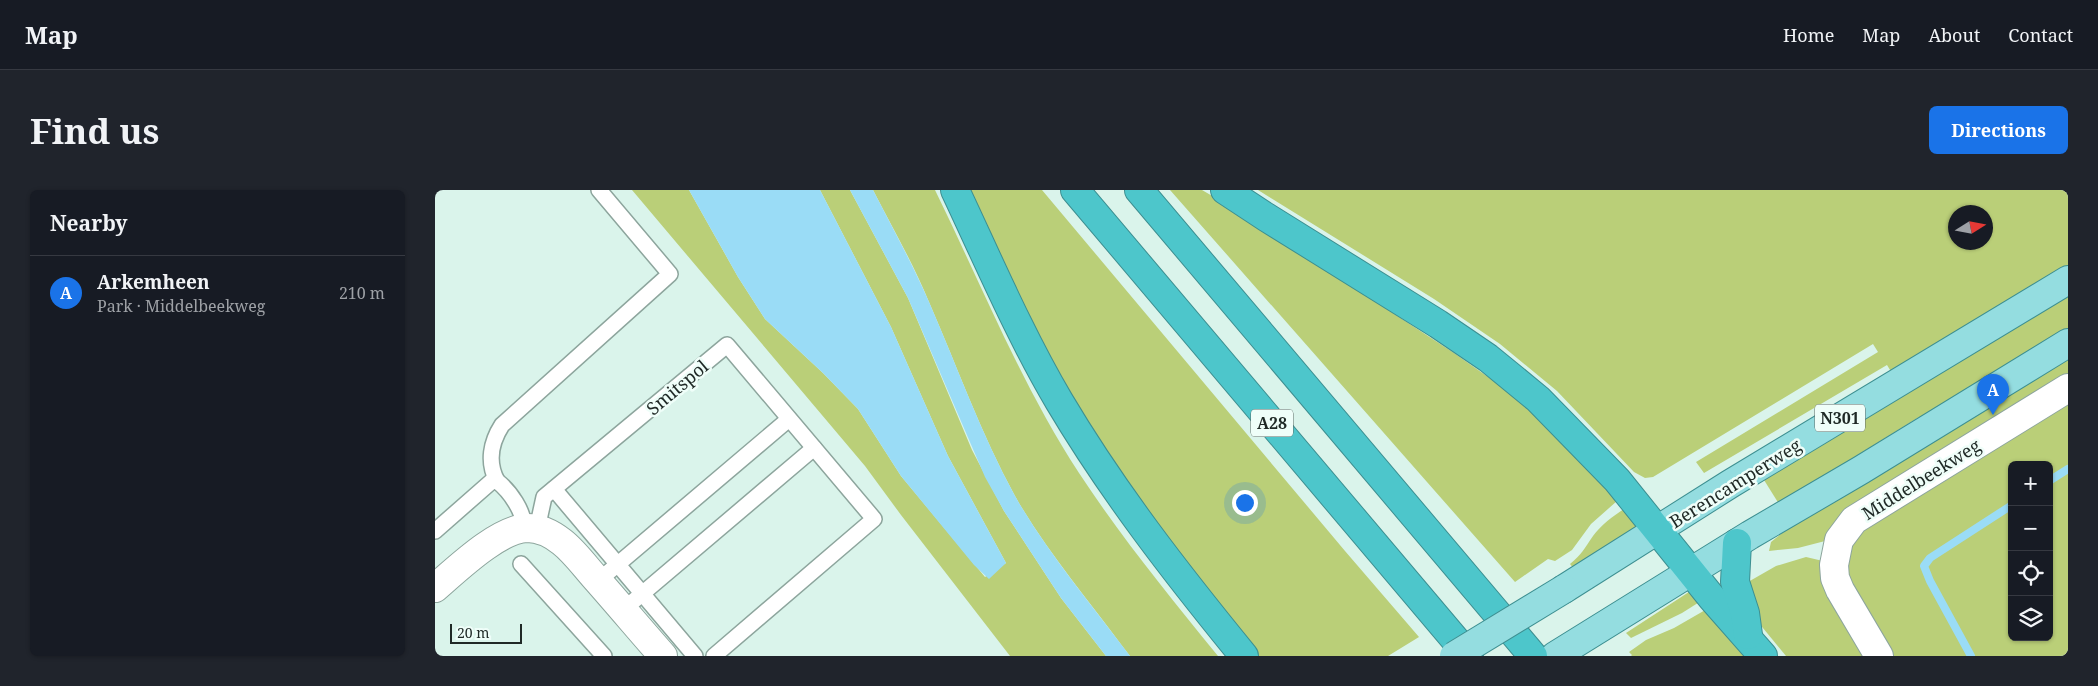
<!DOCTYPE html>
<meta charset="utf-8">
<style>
:root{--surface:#171b24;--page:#20242c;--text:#f1f3f6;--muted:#9ea1a6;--line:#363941;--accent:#1a73e8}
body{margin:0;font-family:"Noto Serif",serif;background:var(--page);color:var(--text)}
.controls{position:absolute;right:15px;bottom:15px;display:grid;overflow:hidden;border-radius:8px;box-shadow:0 1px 4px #0004}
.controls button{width:45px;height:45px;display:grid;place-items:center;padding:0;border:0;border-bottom:1px solid var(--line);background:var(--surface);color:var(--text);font:25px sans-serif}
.compass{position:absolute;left:1513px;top:15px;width:45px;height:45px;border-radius:50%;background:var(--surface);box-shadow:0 1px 4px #0004;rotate:79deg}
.scale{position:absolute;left:15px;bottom:12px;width:72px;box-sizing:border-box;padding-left:5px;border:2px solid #1f2926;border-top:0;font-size:14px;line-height:18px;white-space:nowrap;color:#1f2926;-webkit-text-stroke:4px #effef9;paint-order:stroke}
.you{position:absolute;left:809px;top:312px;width:18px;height:18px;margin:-12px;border:4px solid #fff;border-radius:50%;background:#1a73e8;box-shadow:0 0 0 8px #1a73e833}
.badge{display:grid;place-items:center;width:32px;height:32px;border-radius:50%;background:var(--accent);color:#fff;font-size:16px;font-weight:700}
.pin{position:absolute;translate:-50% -41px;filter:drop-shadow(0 1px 2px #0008)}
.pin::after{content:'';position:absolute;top:26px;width:18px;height:15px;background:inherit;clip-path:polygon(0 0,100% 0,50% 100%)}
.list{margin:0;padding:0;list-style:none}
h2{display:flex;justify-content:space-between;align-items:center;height:65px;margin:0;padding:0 20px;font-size:21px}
h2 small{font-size:16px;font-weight:400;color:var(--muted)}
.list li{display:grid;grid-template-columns:32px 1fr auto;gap:15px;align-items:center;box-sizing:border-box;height:75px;padding:0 20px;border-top:1px solid var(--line)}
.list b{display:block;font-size:19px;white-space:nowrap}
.list p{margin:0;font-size:16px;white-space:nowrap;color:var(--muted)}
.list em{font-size:16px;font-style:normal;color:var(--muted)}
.icon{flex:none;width:28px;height:28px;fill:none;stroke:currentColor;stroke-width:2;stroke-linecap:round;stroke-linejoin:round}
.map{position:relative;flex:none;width:1633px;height:466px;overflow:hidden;border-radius:8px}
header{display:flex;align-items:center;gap:30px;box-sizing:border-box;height:70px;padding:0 25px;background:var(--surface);border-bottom:1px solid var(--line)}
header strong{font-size:24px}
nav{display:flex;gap:28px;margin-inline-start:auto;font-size:18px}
.intro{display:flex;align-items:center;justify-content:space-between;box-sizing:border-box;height:120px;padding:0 30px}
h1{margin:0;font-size:35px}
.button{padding:12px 22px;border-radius:8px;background:var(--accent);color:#fff;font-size:18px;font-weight:700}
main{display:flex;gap:30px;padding:0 30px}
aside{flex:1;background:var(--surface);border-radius:8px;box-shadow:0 1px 4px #0004}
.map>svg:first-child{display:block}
</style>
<header>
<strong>Map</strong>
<nav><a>Home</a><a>Map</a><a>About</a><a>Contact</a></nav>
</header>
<div class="intro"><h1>Find us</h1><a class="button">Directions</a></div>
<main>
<aside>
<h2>Nearby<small></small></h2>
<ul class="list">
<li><span class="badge">A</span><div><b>Arkemheen</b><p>Park · Middelbeekweg</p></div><em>210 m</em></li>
</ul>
</aside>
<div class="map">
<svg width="1633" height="466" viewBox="0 0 1633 466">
<rect width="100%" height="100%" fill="#daf4eb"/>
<!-- green -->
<g fill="#bacf78" fill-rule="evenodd">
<path d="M197,0h57l49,87 27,42 58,54 35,36 43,67 84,101 21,-14 -58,-107 -57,-129 -71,-137h30l58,108 64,152 32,61 57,87 45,58h-96l-109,-141 -36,-49z"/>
<path d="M438,0h62c46,94 86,194 144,283 42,64 91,124 139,183h-88l-7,-9c-36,-49 -78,-98 -108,-151 -34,-62 -58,-130 -86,-194 -16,-39 -37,-75 -56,-112z"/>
<path d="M529,0h78l303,361 74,86 -31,19h-135l-175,-238z"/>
<path d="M735,0h32l24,14 228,149 61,43 52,48 50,57 -26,23 -19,26 -17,11 -7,-2 -33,23z"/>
<path d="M823,0h810v466h-183l-56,-116 -31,8 -29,3 2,-9 11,-9 152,-93 -15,-23 -140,87 -15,-24 140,-87 -17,-28 -183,108 -8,-11 182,-110 -5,-8 -220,133 -8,1 -11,-6 -77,-81 -57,-47 -66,-45zM1520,22h30v30h-30zM1577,275h37v172h-37z"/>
<path d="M1189,319l13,18 -63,42 -4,-5c12,-10 14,-15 23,-28 8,-11 20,-20 31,-27z"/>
<path d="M1371,367l17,4 46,95h-83l-28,-34 -10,-40 28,-16z"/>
<path d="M1257,400l9,11 -19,12 -51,25 -5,-5z"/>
<path d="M1272,419l38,47h-114l1,-1 -3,-3 17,-12 28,-12z"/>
</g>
<!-- water -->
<g fill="#9adcf6">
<path d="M254,0h131l71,137 57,129 58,107 -17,16 -15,-14 -73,-89 -43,-67 -35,-36 -58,-54 -27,-42z"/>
<path d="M415,0h23c19,37 39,73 56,112 28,64 52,132 86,194 32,56 76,108 115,160h-24l-45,-58 -57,-87 -19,-34 -77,-179z"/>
</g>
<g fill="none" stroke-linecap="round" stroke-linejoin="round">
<!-- stream -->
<g stroke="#9adcf6" stroke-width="8">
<path d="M1614,291l19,-12"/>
<path d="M1536,466l-41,-75 -6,-15 6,-8 82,-53"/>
</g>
<defs>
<g id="service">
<path d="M62,291c-10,-19 -6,-39 5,-56l168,-151 -71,-84"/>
<path d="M119,299l141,167"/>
<path d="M102,339l7,-32 183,-152 147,174 -160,137"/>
<path d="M0,341l57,-50h5c14,11 26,30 28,47"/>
<path d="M86,374l83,92"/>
<path d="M163,391l191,-162"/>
<path d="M188,420l191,-162"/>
</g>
<g id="minor">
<path d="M0,398c21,-18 63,-59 92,-60 12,0 25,6 35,14 13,10 24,26 36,39 22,25 43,50 65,75"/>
<path d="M1444,466l-39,-66 -5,-12 -1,-13 5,-25 15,-20 214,-132"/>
</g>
<g id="primary">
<path d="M1129,399l166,-105 338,-204"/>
<path d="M1120,466l195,-121 111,-65 207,-127"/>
</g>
<g id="motorway">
<path d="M520,0c33,70 65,145 104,211 54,91 118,173 185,255"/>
<path d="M640,0l394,466"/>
<path d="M704,0l394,466"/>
<path d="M790,0l41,27 172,107 50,34 50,41 79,81 95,118 51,58"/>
<path d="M1302,353l-2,39 10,31 3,22"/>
</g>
</defs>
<!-- service casing -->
<use href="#service" stroke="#8da59d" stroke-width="18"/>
<!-- minor casing -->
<use href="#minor" stroke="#8da59d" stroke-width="30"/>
<!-- primary casing -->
<use href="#primary" stroke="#3d8f91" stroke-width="30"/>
<!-- motorway casing -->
<use href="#motorway" stroke="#3d8f91" stroke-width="30"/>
<!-- service -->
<use href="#service" stroke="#fff" stroke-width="15"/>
<!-- minor -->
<use href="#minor" stroke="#fff" stroke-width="28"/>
<!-- primary -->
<use href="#primary" stroke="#94dde0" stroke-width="28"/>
<!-- motorway -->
<use href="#motorway" stroke="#4dc6cb" stroke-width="28"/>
<defs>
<path id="primary-bridge" d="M1019,466l110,-67"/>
</defs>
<!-- primary-bridge casing -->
<use href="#primary-bridge" stroke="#3d8f91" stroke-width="30" stroke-linecap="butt"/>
<!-- primary-bridge -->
<use href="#primary-bridge" stroke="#94dde0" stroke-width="28"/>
</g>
<g text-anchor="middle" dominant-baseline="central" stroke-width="5" stroke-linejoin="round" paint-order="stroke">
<!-- shield labels -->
<g fill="#effef9" stroke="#5d6965" stroke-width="1">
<rect x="1380" y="214.5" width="50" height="27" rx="4"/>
<rect x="816" y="219.5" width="42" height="27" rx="4"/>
</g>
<g font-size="16" font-weight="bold" fill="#1f2926">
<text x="1405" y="228">N301</text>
<text x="837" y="233">A28</text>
</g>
<!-- street labels -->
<g font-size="18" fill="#1f2926" stroke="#effef9">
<text transform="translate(242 197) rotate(-40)">Smitspol</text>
<text transform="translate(1486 289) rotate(-32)">Middelbeekweg</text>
<text transform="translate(1300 293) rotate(-32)">Berencamperweg</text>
</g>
</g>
</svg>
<div class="controls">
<button>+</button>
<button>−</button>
<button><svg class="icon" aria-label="locate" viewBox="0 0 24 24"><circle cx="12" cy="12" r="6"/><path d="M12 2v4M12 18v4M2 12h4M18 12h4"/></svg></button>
<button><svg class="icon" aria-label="layers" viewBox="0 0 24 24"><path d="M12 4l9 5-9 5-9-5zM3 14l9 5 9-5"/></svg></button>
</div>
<svg class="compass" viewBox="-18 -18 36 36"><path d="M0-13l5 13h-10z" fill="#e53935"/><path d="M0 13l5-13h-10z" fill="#9ea1a6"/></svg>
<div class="scale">20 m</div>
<div class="you"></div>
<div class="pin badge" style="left:1558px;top:225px">A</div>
</div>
</main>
